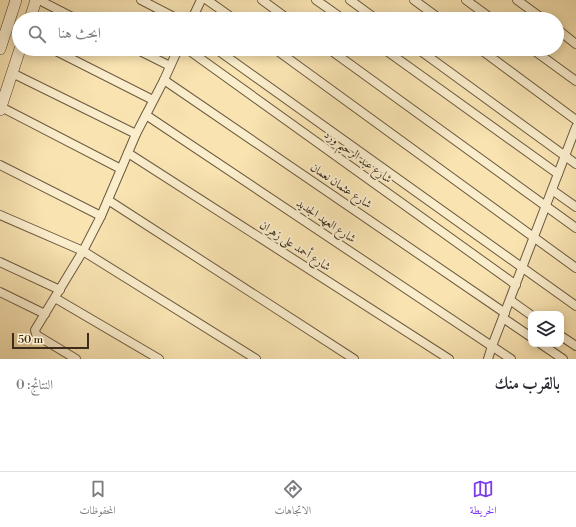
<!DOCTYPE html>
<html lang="ar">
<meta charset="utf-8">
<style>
:root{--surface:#fff;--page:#f2f2f3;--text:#2b2b33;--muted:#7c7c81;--line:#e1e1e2;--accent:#7c3aed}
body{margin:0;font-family:"Libre Bodoni",Amiri,serif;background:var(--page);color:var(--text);direction:rtl}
.controls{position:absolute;right:12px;bottom:12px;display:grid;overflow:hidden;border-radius:8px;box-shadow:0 2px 10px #0003}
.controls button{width:36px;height:36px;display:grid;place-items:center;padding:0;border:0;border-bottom:1px solid var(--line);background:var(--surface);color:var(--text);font:20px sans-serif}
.scale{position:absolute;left:12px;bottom:10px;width:77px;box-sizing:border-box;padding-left:4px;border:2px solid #3e2c1a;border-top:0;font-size:11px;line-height:14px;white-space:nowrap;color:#3e2c1a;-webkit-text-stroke:3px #faedcc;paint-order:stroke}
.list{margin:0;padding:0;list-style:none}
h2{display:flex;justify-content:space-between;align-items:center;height:52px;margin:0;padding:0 16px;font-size:17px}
h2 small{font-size:13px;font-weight:400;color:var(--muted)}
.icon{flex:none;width:22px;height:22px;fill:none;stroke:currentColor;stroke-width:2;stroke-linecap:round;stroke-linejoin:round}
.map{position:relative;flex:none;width:576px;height:359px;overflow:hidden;direction:ltr}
.search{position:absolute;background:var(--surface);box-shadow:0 2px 10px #0003;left:12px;right:12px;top:12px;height:44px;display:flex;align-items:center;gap:10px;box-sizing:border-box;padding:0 14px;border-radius:22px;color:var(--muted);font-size:15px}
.sheet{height:112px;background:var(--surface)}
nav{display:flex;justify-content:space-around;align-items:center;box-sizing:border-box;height:56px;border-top:1px solid var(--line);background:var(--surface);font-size:11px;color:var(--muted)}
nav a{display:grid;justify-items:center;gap:2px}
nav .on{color:var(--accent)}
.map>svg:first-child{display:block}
</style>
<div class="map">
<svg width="576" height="359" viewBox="0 0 576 359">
<rect width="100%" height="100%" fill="#f8e3b1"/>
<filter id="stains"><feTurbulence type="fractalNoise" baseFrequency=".005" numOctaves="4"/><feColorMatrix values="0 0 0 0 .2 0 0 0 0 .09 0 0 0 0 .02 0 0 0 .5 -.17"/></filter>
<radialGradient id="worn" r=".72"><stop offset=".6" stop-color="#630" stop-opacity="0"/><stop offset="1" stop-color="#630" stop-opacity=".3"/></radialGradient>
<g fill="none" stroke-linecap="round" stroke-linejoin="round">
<defs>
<g id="street">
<path d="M39,0l37,19"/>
<path d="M141,0l37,19"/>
<path d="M207,0l27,19"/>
<path d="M262,0l26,19"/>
<path d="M316,0l27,19"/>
<path d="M350,0l26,19"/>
<path d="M414,0l26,19"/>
<path d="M466,0l26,19"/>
<path d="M517,0l26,19"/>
<path d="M192,19l9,-19"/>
<path d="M557,29l19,15"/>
<path d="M52,49l101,51"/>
<path d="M136,49l34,17"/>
<path d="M187,49l329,236"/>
<path d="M216,49l360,257"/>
<path d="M275,49l301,219"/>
<path d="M329,49l247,179"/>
<path d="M384,49l174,125"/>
<path d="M418,49l158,115"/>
<path d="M480,49l96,71"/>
<path d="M532,49l44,32"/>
<path d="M12,73l124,61"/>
<path d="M164,80l341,233"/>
<path d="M1,107l120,62"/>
<path d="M146,115l365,244"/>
<path d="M128,153l321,206"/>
<path d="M0,165l101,51"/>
<path d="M552,190l24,17"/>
<path d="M108,200l246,159"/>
<path d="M0,215l83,36 173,108"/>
<path d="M0,262l60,28"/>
<path d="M0,292l45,22"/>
<path d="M55,298l104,61"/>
<path d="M510,300l21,15"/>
<path d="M503,318l28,19"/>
<path d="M561,336l15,10"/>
<path d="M541,344l22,15"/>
<path d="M76,359l-38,-23 -2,-2 -1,-4 48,-79 18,-35 35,-82 28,-54 14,-31"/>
<path d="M488,359l4,-13 84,-219"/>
</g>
<g id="secondary">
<path d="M30,19l6,-19"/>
<path d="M0,49l16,-49"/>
<path d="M0,110l20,-61"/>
</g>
</defs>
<!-- street casing -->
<use href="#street" stroke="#6c5a40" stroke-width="10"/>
<!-- secondary casing -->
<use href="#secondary" stroke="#3e2c1a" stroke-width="12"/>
<!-- street -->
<use href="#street" stroke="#faedcc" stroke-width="8"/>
<!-- secondary -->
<use href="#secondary" stroke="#faedcc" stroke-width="11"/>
</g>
<g text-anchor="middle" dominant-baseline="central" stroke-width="4" stroke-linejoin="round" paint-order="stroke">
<!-- street labels -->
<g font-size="12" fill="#3e2c1a" stroke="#faedcc">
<text transform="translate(358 157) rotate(36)">شارع عبد الرحيم ورد</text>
<text transform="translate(341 186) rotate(34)">شارع عثمان نعمان</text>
<text transform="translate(326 221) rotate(34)">شارع العهد الجديد</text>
<text transform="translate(295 246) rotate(33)">شارع أحمد على زهران</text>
</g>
</g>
<rect width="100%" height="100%" filter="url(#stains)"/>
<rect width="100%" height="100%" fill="url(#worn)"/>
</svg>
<div class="controls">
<button><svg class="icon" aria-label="layers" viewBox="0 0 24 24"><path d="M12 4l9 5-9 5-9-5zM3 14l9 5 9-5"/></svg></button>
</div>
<div class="scale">50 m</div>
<div class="search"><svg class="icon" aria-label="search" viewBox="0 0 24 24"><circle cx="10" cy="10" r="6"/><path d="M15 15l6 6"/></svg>ابحث هنا</div>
</div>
<section class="sheet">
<h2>بالقرب منك<small>النتائج: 0</small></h2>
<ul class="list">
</ul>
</section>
<nav>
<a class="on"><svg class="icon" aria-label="map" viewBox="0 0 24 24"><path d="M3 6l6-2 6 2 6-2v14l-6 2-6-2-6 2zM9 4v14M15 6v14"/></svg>الخريطة</a>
<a><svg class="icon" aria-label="directions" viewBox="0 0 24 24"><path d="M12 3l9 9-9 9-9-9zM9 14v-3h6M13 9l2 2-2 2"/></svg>الاتجاهات</a>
<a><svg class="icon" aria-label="saved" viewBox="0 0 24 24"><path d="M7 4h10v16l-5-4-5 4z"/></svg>المحفوظات</a>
</nav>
